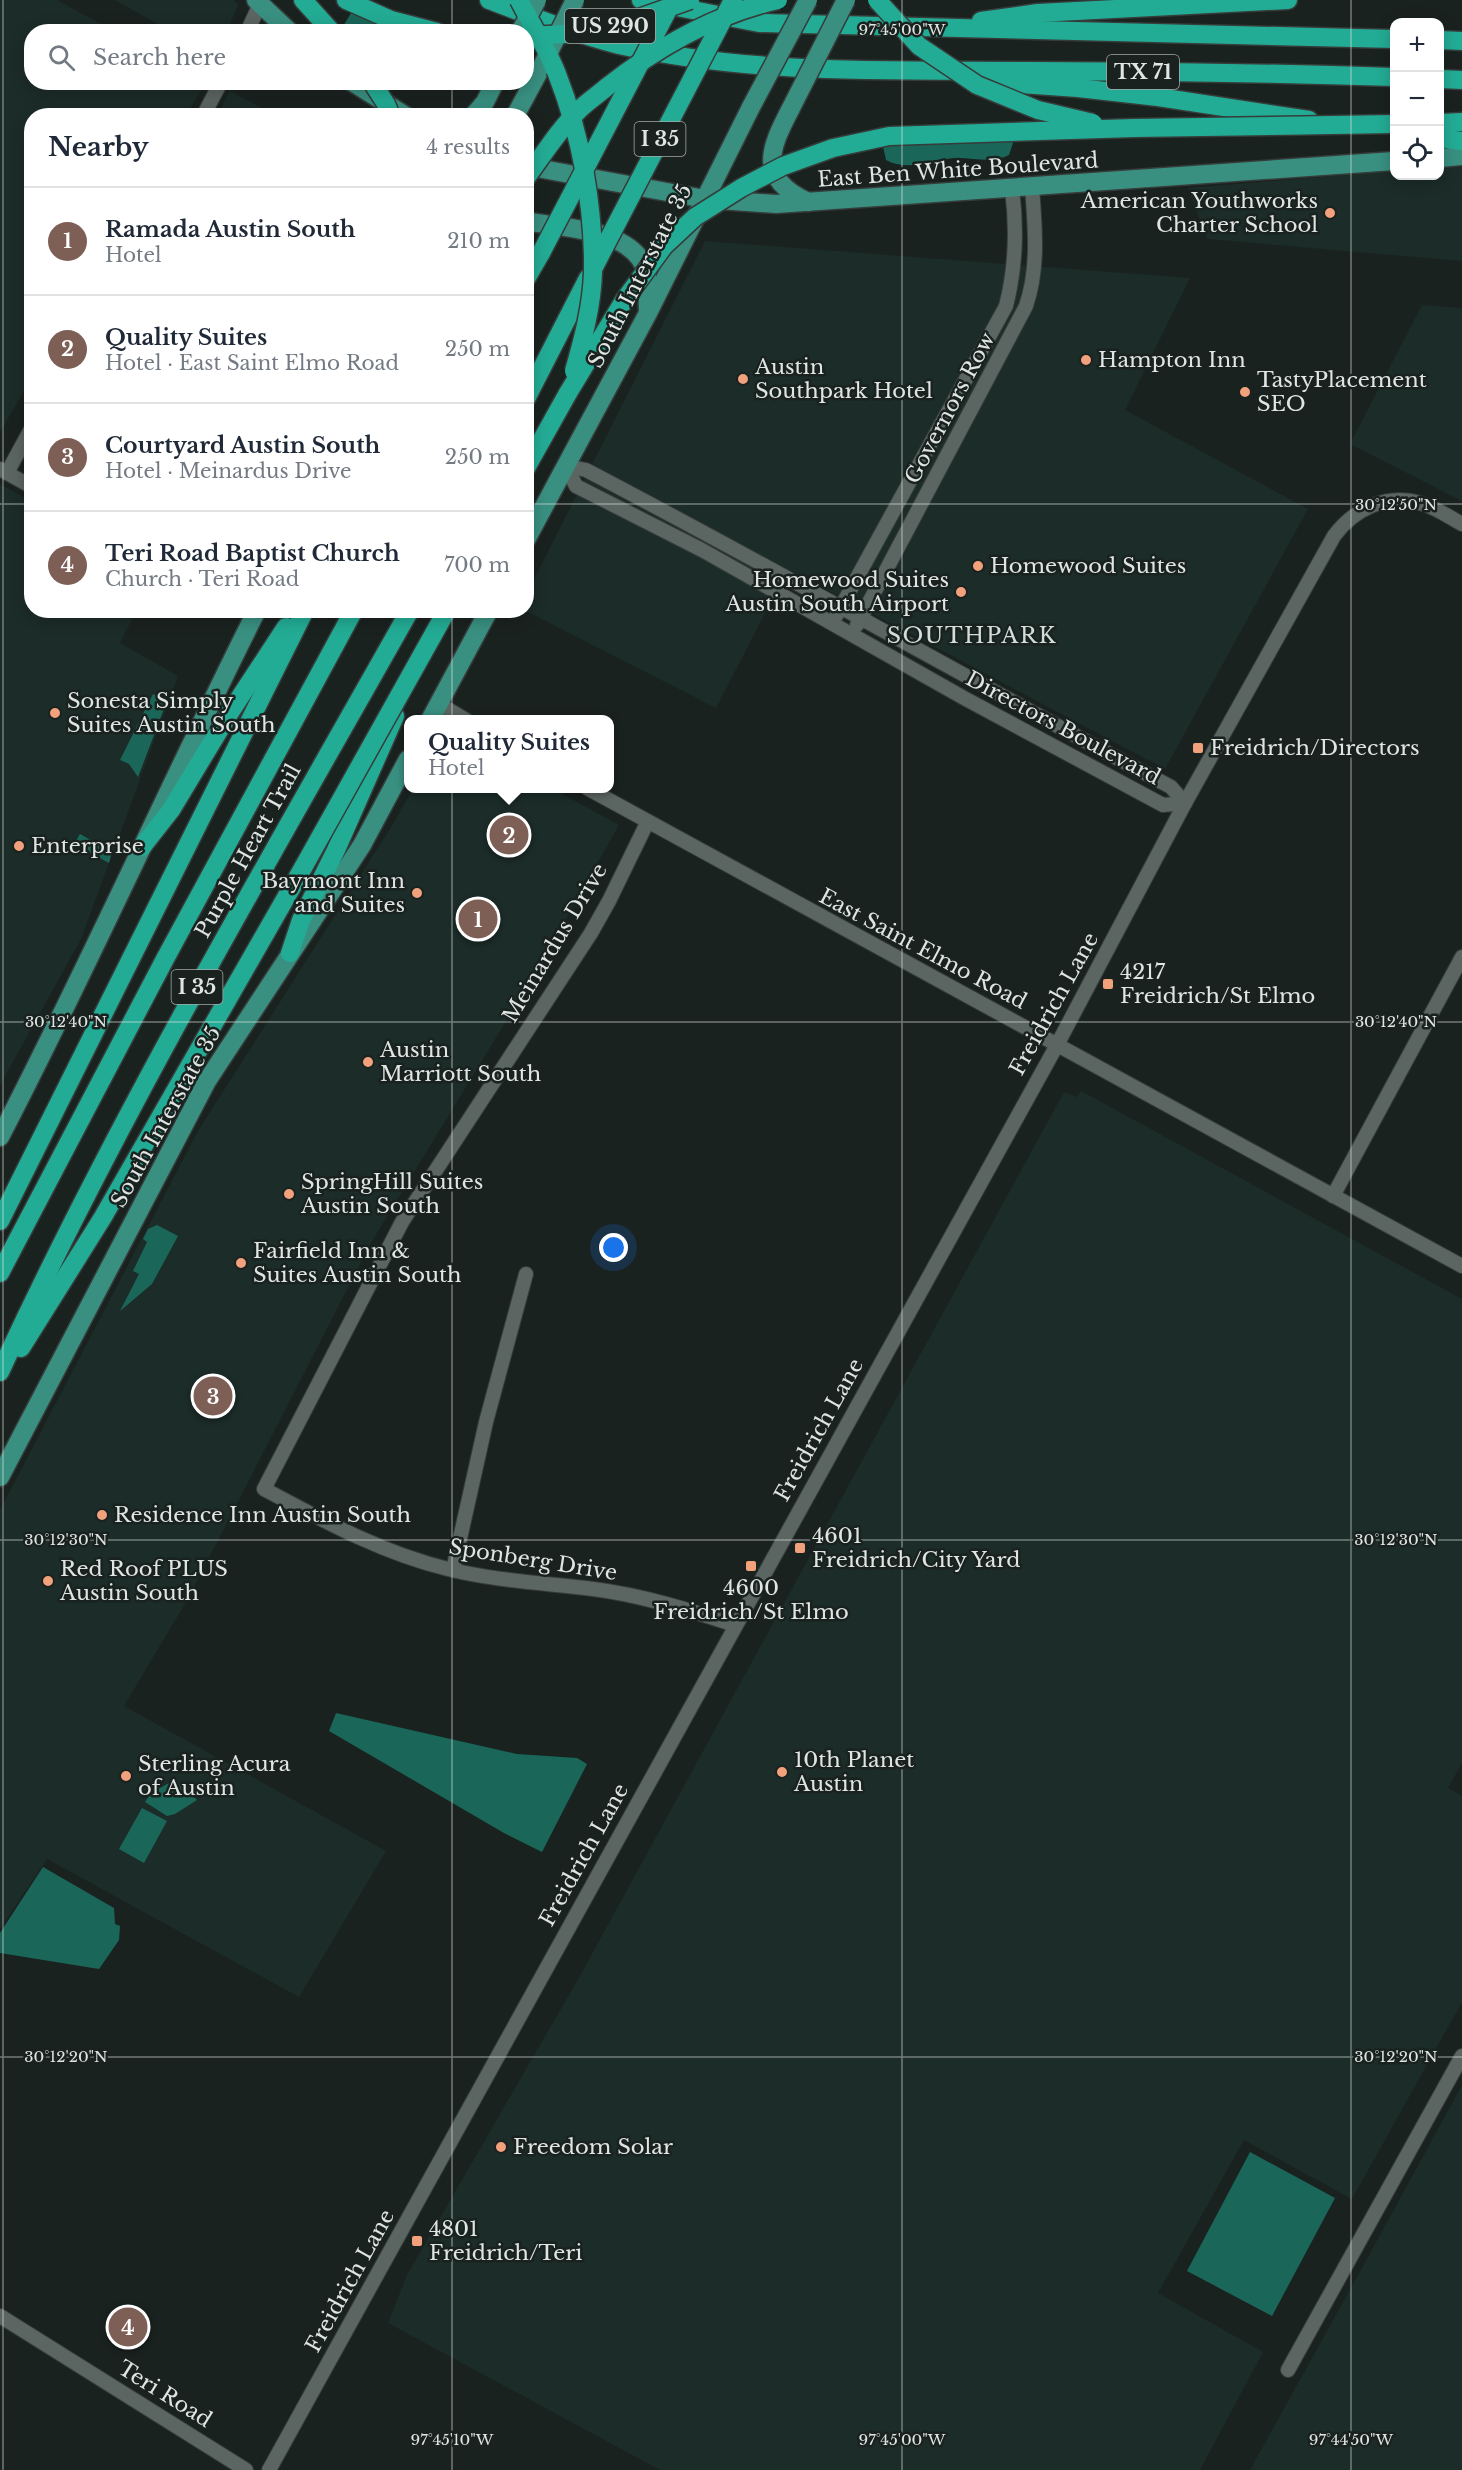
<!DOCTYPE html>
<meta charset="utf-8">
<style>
:root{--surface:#fff;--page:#f2f2f3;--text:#1f2937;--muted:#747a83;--line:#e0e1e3;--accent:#7d5f56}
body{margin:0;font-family:"Libre Baskerville",serif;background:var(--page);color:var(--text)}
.controls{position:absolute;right:18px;top:18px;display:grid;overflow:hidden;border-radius:12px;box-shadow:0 3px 15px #0003}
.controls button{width:54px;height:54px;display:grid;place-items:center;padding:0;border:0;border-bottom:2px solid var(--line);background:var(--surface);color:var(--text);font:30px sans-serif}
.you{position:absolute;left:614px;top:1248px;width:21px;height:21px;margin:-15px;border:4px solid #fff;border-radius:50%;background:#1a73e8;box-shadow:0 0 0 9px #1a73e833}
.badge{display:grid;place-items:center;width:39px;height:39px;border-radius:50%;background:var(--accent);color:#fff;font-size:20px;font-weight:700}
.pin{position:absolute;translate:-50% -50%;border:3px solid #fff;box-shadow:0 2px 6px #0006}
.popup{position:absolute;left:404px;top:715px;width:210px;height:78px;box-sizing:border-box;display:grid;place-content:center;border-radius:12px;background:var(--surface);filter:drop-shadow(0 2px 4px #0005);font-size:20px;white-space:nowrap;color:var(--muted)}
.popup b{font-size:22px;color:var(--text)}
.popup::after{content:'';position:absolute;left:50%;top:100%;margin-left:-12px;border:12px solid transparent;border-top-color:var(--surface)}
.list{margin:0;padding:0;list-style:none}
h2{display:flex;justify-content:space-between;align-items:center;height:78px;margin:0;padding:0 24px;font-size:26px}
h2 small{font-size:20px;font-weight:400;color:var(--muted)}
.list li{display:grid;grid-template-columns:39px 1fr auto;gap:18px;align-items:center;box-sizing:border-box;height:108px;padding:0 24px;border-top:2px solid var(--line)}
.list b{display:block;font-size:22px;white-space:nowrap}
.list p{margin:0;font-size:20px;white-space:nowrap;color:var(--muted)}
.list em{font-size:20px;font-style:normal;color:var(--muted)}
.icon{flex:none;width:33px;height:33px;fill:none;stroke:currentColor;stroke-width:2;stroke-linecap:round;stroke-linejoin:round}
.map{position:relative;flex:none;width:1462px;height:2470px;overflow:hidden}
.search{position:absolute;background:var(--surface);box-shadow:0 3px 15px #0003;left:24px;top:24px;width:510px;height:66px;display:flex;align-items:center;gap:15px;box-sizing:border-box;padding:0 21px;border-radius:24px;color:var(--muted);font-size:22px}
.panel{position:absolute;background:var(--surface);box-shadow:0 3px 15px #0003;left:24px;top:108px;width:510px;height:510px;border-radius:24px}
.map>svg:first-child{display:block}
</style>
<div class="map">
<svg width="1462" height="2470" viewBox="0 0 1462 2470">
<rect width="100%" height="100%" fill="#1a2220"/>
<!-- built -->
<g fill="#1c2c28">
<path d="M0,0h57l57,31 -82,1v50l174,1 -20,32 -154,1 -1,263 -31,53z"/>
<path d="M115,0h118l5,5 -11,26 -55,1z"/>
<path d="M230,91l45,24h-58z"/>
<path d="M1462,167v94l-255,-22 -19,-51 206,-17v5h46v-8z"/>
<path d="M705,241l485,37 -65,132 183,99 -143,260 -377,-200 -72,139 -190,-97 1,-18z"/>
<path d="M1422,305l40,3v193l-112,-57z"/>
<path d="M0,484l31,17 1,109 104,1 -16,32 58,33 -97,263 -81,146z"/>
<path d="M413,789h140l66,36 -89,157 -158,259 -183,356 -65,109 262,145 -87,146 -252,-138 -47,70v-419l198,-379 195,-307z"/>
<path d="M1081,1091l381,208v464l-14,25 14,8v206l-110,197 -108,-59 -86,153 105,59 -63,118h-540l-272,-147 19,-48 174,-301 483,-882 13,5z"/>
<path d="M1462,2085v385h-212l118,-213z"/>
</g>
<!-- water -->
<g fill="#1a6759">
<path d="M359,0l85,31 -98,1 -4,-4z"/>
<path d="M1010,131l3,12 -4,12c-17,9 -36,2 -55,3 -23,2 -47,14 -68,2l-4,-18z"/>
<path d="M153,694l14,7 -29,76 -9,-13 -9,-4z"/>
<path d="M80,834l32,18 -3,11 -35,-19z"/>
<path d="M157,1225l21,11 -26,48 -32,27 19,-37 -6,-3 14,-29 -4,-3 5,-10z"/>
<path d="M336,1713l181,41 60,4 10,6 -45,88 -38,-19 -175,-102z"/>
<path d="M175,1780l22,20 -22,14 -8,2 -22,-14 7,-10z"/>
<path d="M142,1808l25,13 -23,42 -25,-14z"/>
<path d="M43,1867l71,41 1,16 5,2 -1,14 -20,29 -99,-16v-20z"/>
<path d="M1250,2152l85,46 -63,118 -85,-45z"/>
</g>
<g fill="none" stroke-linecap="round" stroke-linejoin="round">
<defs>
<g id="minor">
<path d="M247,32l13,-28"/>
<path d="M203,116l18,-34"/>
<path d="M566,466l10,20 126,64 262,148 199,107 22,-2"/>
<path d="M566,466l20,4c197,103 389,213 585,317l14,16"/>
<path d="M0,469l32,18"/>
<path d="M7,473l25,-46"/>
<path d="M836,616l170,-310c10,-39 11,-78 6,-117"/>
<path d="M857,625l169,-319c13,-38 9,-79 6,-119"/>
<path d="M439,704l27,16"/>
<path d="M587,788l875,478"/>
<path d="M647,823l-38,78 -18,32 -189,289 -138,267c60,32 118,64 184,80 48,12 97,14 145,20 48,6 97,21 142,36"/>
<path d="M1333,1196l129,-239"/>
<path d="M453,1570l33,-148 40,-148"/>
<path d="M0,2316l246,154"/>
<path d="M1288,2370l174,-314"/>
<path d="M269,2470l788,-1425 128,-242 149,-267c20,-27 53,-43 86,-33 15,4 29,14 42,21"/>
</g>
<g id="major">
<path d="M256,0l34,32"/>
<path d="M352,82l54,34"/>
<path d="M791,108c-22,42 -34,70 17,94"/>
<path d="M473,116l12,-14 10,-20"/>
<path d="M515,116l27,-50"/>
<path d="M1440,158l22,-2"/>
<path d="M526,166l179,33 71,5 618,-43"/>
<path d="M526,221c38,8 110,7 121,53 2,11 0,25 1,37"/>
<path d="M526,540l122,-227 103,-206"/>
<path d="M430,720l59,-110"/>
<path d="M0,1137c90,-173 169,-352 257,-527"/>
<path d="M0,1477l207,-396 155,-236 46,-86"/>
</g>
<g id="highway">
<path d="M303,0l29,32"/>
<path d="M346,0l45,20 46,12"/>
<path d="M489,0c42,16 86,34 130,45 134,30 272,25 408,26 122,0 245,2 367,6"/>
<path d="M641,0l118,23 635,16"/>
<path d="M981,21l57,-8 250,-13"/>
<path d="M1440,40l22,1"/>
<path d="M1440,79l22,1"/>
<path d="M979,81l99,7 80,9 151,23"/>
<path d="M1440,123l22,-1"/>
<path d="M1440,138l22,3"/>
<path d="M526,279l15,-26"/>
<path d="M526,399l62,-121"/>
<path d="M526,468l42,-75"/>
<path d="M142,847l29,-37 58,-96 57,-87"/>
<path d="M290,953l11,-33 35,-70 59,-134"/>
<path d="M0,1221l305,-611"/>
<path d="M0,1273l165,-314 189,-349"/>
<path d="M21,1348l82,-131 201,-351"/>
<path d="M0,1372c121,-261 268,-510 410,-762"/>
</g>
</defs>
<!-- minor casing -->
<use href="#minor" stroke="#353c3a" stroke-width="16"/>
<!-- major casing -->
<use href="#major" stroke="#353c3a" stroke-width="21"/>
<!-- highway casing -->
<use href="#highway" stroke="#353c3a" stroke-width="21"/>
<!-- minor -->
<use href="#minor" stroke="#5b6562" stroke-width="14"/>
<!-- major -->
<use href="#major" stroke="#399081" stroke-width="18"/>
<!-- highway -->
<use href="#highway" stroke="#23ac95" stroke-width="18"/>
<defs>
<g id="major-bridge">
<path d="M520,32l17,-32"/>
<path d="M542,66l33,-66"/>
<path d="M751,107l57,-107"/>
<path d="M791,108l55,-108"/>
</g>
<g id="highway-bridge">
<path d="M519,0c12,24 28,48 38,74 24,61 37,132 36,198 -1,34 -10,67 -19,99"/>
<path d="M877,0l42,46 58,39 61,25 55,13"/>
<path d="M528,36l38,-2 56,-10 68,-24"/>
<path d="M372,82l14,22 5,12"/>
<path d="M526,178c17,-23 33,-49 54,-69 8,-8 19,-15 28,-23 50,-39 108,-72 170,-86"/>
<path d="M541,253l132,-253"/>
<path d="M593,269l140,-269"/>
<path d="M568,393l57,-94 39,-53 31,-29 46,-29 42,-22 50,-18 56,-12 245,-8 260,-4"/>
<path d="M304,866l143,-256"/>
</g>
</defs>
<!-- major-bridge casing -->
<use href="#major-bridge" stroke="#353c3a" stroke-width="21" stroke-linecap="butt"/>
<!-- highway-bridge casing -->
<use href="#highway-bridge" stroke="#353c3a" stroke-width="21" stroke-linecap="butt"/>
<!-- major-bridge -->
<use href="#major-bridge" stroke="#399081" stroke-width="18"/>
<!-- highway-bridge -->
<use href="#highway-bridge" stroke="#23ac95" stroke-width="18"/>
</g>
<!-- ticks -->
<path fill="none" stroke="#dfe5e3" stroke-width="1.5" stroke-opacity="0.45" d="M3,0v2470M452,0v32M902,0v2470M1351,0v2470M452,82v34M0,504h32M526,504h936M452,610v1860M0,1022h1462M0,1540h1462M0,2057h1462"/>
<!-- markers -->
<g fill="#f1a17c" stroke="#1a2220" stroke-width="2">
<circle cx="1330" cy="213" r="6"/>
<circle cx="1086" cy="360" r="6"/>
<circle cx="743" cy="379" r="6"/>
<circle cx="1245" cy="392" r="6"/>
<circle cx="978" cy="566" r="6"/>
<circle cx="961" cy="592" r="6"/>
<circle cx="55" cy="713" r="6"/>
<rect x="1192" y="742" width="12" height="12" rx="3"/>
<circle cx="19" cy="846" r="6"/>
<circle cx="417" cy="893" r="6"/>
<rect x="1102" y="978" width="12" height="12" rx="3"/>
<circle cx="368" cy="1062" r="6"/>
<circle cx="289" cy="1194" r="6"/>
<circle cx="241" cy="1263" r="6"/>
<circle cx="102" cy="1515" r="6"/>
<rect x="794" y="1542" width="12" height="12" rx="3"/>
<rect x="745" y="1560" width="12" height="12" rx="3"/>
<circle cx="48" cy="1581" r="6"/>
<circle cx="782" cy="1772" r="6"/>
<circle cx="126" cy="1776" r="6"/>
<circle cx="501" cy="2147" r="6"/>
<rect x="411" y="2235" width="12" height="12" rx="3"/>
</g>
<g text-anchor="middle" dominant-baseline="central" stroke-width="5" stroke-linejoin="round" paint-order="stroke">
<!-- shield labels -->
<g fill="#1a2220" stroke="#a4aaa8" stroke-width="1.5">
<rect x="565" y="9" width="90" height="34" rx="4.5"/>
<rect x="1107" y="55" width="72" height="34" rx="4.5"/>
<rect x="634.5" y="122" width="51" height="34" rx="4.5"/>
<rect x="171.5" y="970" width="51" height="34" rx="4.5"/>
</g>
<g font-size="20" font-weight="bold" fill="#dfe5e3">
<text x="610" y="26">US 290</text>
<text x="1143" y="72">TX 71</text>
<text x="660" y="139">I 35</text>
<text x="197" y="987">I 35</text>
</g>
<!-- street labels -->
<g font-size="21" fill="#dfe5e3" stroke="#1a2220">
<text transform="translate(958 170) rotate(-4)">East Ben White Boulevard</text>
<text transform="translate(640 276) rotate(-63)">South Interstate 35</text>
<text transform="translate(950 408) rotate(-62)">Governors Row</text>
<text transform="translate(1063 728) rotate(28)">Directors Boulevard</text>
<text transform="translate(248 851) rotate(-61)">Purple Heart Trail</text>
<text transform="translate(555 943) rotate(-59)">Meinardus Drive</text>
<text transform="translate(923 949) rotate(28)">East Saint Elmo Road</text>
<text transform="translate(1054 1004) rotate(-61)">Freidrich Lane</text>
<text transform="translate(166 1117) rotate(-61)">South Interstate 35</text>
<text transform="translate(819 1430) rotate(-61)">Freidrich Lane</text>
<text transform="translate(533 1560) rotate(9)">Sponberg Drive</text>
<text transform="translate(584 1855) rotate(-61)">Freidrich Lane</text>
<text transform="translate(350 2281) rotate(-61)">Freidrich Lane</text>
<text transform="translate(165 2394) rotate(32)">Teri Road</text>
</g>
<!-- poi labels -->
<g font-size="21" fill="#dfe5e3" stroke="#1a2220" text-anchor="start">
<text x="1318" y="201" text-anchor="end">American Youthworks<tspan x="1318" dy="24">Charter School</tspan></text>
<text x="1098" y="360">Hampton Inn</text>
<text x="755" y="367">Austin<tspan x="755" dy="24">Southpark Hotel</tspan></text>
<text x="1257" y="380">TastyPlacement<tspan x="1257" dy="24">SEO</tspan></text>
<text x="990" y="566">Homewood Suites</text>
<text x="949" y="580" text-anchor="end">Homewood Suites<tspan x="949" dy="24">Austin South Airport</tspan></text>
<text x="67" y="701">Sonesta Simply<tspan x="67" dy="24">Suites Austin South</tspan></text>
<text x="1210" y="748">Freidrich/Directors</text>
<text x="31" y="846">Enterprise</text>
<text x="405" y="881" text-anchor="end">Baymont Inn<tspan x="405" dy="24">and Suites</tspan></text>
<text x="1120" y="972">4217<tspan x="1120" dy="24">Freidrich/St Elmo</tspan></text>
<text x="380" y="1050">Austin<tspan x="380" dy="24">Marriott South</tspan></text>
<text x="301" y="1182">SpringHill Suites<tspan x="301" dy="24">Austin South</tspan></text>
<text x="253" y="1251">Fairfield Inn &amp;<tspan x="253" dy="24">Suites Austin South</tspan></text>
<text x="114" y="1515">Residence Inn Austin South</text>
<text x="812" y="1536">4601<tspan x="812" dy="24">Freidrich/City Yard</tspan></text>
<text x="60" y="1569">Red Roof PLUS<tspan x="60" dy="24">Austin South</tspan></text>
<text x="751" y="1588" text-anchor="middle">4600<tspan x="751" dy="24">Freidrich/St Elmo</tspan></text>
<text x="794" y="1760">10th Planet<tspan x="794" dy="24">Austin</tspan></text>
<text x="138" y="1764">Sterling Acura<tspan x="138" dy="24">of Austin</tspan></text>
<text x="513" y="2147">Freedom Solar</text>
<text x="429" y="2229">4801<tspan x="429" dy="24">Freidrich/Teri</tspan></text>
</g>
<!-- neighbourhood labels -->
<g font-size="22" letter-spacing="1.5" fill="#d2ddda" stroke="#1a2220">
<text x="972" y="635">SOUTHPARK</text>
</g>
</g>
<g font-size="15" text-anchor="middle" fill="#dfe5e3" stroke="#1a2220" stroke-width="5" stroke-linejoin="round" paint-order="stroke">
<text x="902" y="35">97°45'00"W</text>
<text x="1396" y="510">30°12'50"N</text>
<text x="66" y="1027">30°12'40"N</text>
<text x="1396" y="1027">30°12'40"N</text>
<text x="66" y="1545">30°12'30"N</text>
<text x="1396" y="1545">30°12'30"N</text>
<text x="66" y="2062">30°12'20"N</text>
<text x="1396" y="2062">30°12'20"N</text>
<text x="452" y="2445">97°45'10"W</text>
<text x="902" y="2445">97°45'00"W</text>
<text x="1351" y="2445">97°44'50"W</text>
</g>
</svg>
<div class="controls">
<button>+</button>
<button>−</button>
<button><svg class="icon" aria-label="locate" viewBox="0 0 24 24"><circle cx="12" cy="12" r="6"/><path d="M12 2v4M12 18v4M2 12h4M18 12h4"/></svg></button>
</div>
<div class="you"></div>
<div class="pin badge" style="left:478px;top:919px">1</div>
<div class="pin badge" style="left:509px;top:835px">2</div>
<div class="popup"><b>Quality Suites</b>Hotel</div>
<div class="pin badge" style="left:213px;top:1396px">3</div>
<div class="pin badge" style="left:128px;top:2327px">4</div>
<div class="search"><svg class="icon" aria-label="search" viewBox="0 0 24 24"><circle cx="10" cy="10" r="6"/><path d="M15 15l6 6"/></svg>Search here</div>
<section class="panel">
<h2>Nearby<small>4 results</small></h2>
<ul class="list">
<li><span class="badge">1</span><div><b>Ramada Austin South</b><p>Hotel</p></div><em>210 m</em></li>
<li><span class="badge">2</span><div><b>Quality Suites</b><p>Hotel · East Saint Elmo Road</p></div><em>250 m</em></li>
<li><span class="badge">3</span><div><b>Courtyard Austin South</b><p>Hotel · Meinardus Drive</p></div><em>250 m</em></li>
<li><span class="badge">4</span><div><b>Teri Road Baptist Church</b><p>Church · Teri Road</p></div><em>700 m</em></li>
</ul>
</section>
</div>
